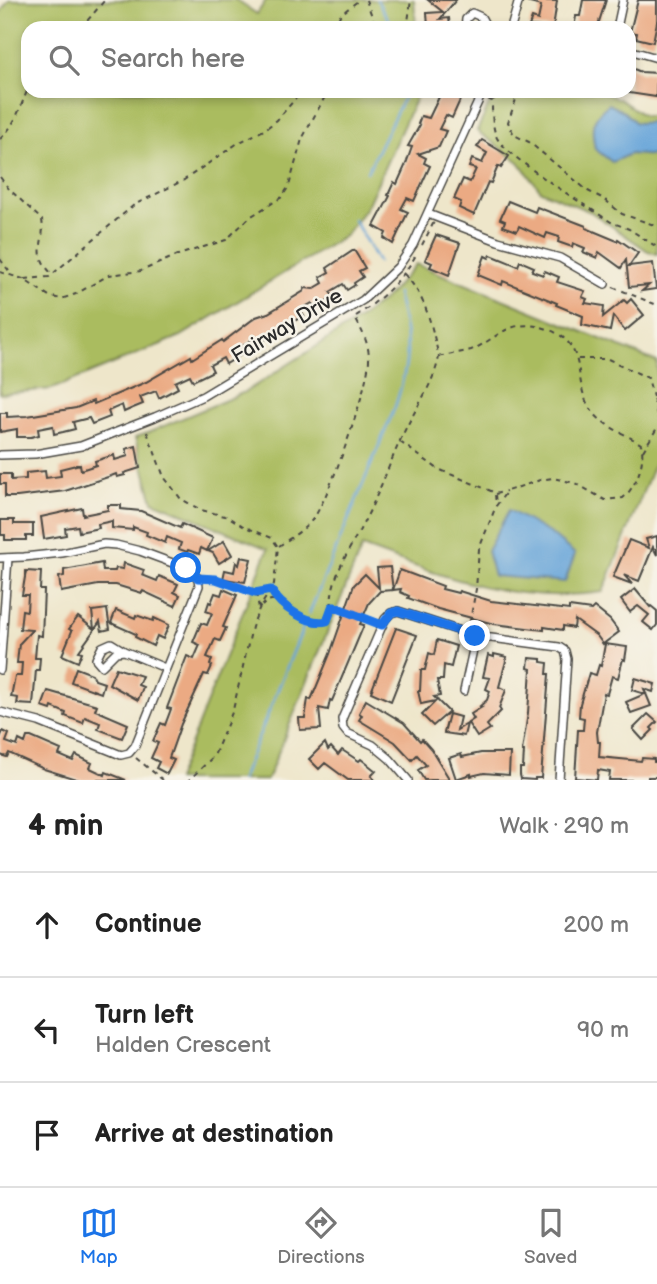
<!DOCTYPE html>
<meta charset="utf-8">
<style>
:root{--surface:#fff;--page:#f6f6f6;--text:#222;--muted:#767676;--line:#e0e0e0;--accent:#1a73e8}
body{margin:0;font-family:"Balsamiq Sans",sans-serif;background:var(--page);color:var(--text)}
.stop{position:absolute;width:21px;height:21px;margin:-16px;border:5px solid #1a73e8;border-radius:50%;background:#fff}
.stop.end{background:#1a73e8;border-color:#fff;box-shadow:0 2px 7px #0008}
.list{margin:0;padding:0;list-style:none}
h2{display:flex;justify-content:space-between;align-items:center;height:91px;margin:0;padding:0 28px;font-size:30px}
h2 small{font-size:23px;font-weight:400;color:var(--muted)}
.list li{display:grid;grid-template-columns:46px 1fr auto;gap:21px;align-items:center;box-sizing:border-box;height:105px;padding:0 28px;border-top:2px solid var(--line)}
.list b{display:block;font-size:26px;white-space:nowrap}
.list p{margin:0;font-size:23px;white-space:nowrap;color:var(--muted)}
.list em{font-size:23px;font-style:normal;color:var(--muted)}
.icon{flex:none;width:38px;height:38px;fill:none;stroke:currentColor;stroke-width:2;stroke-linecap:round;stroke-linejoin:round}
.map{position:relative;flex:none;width:657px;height:780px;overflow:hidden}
.search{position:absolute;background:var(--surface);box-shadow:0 4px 10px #0003;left:21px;right:21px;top:21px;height:77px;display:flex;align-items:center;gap:18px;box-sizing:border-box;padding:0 24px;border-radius:21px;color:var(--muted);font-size:26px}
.sheet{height:406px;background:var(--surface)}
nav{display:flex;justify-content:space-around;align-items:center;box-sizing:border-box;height:98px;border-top:2px solid var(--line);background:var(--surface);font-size:19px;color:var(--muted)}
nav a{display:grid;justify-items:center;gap:4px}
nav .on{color:var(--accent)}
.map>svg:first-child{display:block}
</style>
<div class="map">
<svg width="657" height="780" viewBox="0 0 657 780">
<rect width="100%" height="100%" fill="#f7f3e8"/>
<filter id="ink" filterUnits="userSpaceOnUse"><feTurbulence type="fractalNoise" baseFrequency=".0143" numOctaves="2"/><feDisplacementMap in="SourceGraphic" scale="14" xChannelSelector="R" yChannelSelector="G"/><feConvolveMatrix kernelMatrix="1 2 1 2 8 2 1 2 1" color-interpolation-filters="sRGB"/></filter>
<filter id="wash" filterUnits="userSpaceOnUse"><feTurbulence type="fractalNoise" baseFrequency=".00686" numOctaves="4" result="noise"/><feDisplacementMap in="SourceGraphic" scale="28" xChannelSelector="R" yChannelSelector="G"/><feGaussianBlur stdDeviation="1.57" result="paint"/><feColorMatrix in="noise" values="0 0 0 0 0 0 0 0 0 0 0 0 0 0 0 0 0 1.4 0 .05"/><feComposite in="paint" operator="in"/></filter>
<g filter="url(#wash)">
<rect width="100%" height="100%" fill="#eee6ca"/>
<!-- green -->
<g fill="#aabc5f" stroke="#6a7445" stroke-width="2">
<path d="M9,0h227l21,14 9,-14h148l2,28h-388v63h391l-52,115 -21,29 -165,101 -129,53 -52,5v-381z"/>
<path d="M495,91h105l21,9 23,16h13v138l-9,-3 -57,-39 -50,-21 -22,-29 -42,-31z"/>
<path d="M416,264l241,98v95l-54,135c-89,13 -159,-15 -241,-45l-95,233h-91l92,-231 -115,-48 -18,-63 110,-46 114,-73 29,-23z"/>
</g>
<!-- water -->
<g fill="#67a5d9" stroke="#496882" stroke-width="2">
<path d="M609,104l14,7 13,12 21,-1v34l-27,-2 -18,8 -17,-13c-4,-20 -5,-31 14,-45z"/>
<path d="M509,510l42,24 24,20 -10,28 -71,-6 -7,-25z"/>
</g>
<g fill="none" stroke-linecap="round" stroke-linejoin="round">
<!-- stream -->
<g stroke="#67a5d9" stroke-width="2.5">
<path d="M377,0l16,28"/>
<path d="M367,172l40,-81"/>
<path d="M354,220l24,42"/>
<path d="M309,614l86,-207c16,-49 15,-63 2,-113"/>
<path d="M241,780l64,-157"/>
</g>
</g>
<g id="blocks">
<!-- building -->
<g fill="#ebaa83">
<path d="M428,0h28l-16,19 9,-1 1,9 -22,-1 -1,-13 16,-1z"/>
<path d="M526,0l31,1 -4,27 -24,-2 3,-8 6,2 3,-14 -15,-4z"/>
<path d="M583,0h23l-9,28h-23l2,-12h4z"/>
<path d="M638,0h19v22l-4,20 -17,-4 1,-5 -7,-1z"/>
<path d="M629,67l12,5 16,1 -1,24 -27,-4z"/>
<path d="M439,91h18l-2,4 6,3 -9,20 -6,-3 -7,14 7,2 -7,16 -21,7 8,4 -2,5 6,3 -16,35 -7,-3 -6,11 7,3 -15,32 -9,-6 2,-5 -12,-7 16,-30 -2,-1 6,-13 3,2 9,-20 6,-17 -4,-1 12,-21 -2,-1 3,-8 8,2 10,-21 -3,-1z"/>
<path d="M482,140l27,16 -8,12 -3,-2 -7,17 -3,-1 -14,33 -15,-7 2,-6 -7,-3 9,-20 7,3 6,-13 -7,-2 3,-8 10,4 5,-10 -10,-6z"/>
<path d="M508,201l27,11 2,-5 49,19v2l31,13 1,-2 20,14 -9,13 24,-3 3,26 -14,2 7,-6 -20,2 -3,-27 -5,8 -22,-16 -2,6 -14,-6 2,-4 -12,-5 -1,4 -14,-5 1,-5 -12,-4 -2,5 -26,-12 -2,5 -14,-5 2,-5 -5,-2z"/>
<path d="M436,235l24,8 -11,32 -19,-8 2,-4 -7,-3z"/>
<path d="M354,250l11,18 -6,3 4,6 -9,6 1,2 -8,5 -4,-6 -13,8 4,5 -18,12 -4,-6 -12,7 4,6 -33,16 2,3 -16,10 -4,-6 -13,9 4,5 -18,11 -3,-6 -13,7 3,6 -20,10 -3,-6 -15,7 3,6 -19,10 -3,-7 -16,6 3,7 -10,4 -9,4 -2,-7 -14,6 2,6 -18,7 -3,-6 -16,4 2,7 -12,3 -9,2 -1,-8 -15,3 1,6 -8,2h-14v-8l-17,3v-19h7v4l20,-1 49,-8 17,-7 1,3 52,-22 45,-26 1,3 30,-19 1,2 33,-25 12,-4 36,-22 1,-3 8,1 10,-6 -3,-6 9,-5 -2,-4z"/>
<path d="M491,255l27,11 2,-5 14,6 -2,4 11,4 2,-4 14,6 -2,5 28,9 -3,6 5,2 -2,4 19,3 -1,11 21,-17 3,3 4,-4 13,16 -19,16 -12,-15 -3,15 -28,-6 1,-9 -27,-11 1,-2 -54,-22 -1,4 -24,-10 7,-19 4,2z"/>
<path d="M136,446l4,22 -16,5 1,2 -8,2 -1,-3 -5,2 -46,15 -48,6h-12v-13h-5v-10h11v6l15,-1v-6l19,-2 1,7 15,-2 -1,-7 20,-5 1,6 15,-5 -1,-4 19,-6 1,5 13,-4 -2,-7z"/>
<path d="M108,505h13v4l20,2 39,17 2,-4 31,14 -6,13 -6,-3 -2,6 -11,-4 -1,2 -8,-3 2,-6 -14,-6 -2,6 -19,-8 1,-3 -14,-5v3l-21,-2v-7l-14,3 1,4 -20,4 -1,-6 -13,2 1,7 -22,4 -3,-22 41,-9 1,7 25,-5z"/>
<path d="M1,520h13v4h19v12h-7v4h-21v-5h-4z"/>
<path d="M657,536v19l-4,-8 -14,34 -15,-6 8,9 -19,-7 16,-37 20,8 -3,-9z"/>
<path d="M224,541l8,14 -13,8 -6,-10 -5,-2z"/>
<path d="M241,557l10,2 -6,23 -22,-3 2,-9 9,2 2,-10 3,3z"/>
<path d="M102,563l1,8h12l1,-3 7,1 1,-6 20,7 -2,5 15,6 2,-5 19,8 -4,8 6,3 -5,11 -32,-15 -1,2 -26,-8h-18l-37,7 -2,-15 5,-1v-6z"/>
<path d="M390,567l3,23 -13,1 -11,12 -9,21 4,1 -32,76 -2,-1 -2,10 -9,-2 2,21 -21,1 -1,-12h6l3,-19 3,1 19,-46 24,-69 11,-11 14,14 -2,-20z"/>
<path d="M400,570l43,16 -1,3 16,4 1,-2 32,10 78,9v-3l22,3 3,-3 16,13 9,12 -16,12 -6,-8 -22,-16 -1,8 -11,-2v4l-19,-3v3l-50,-6 -56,-15 -30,-11 1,-2 -9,-4 1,-3 -8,1z"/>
<path d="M26,571l15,1 -1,18h4l-2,46 -5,-1 -2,23h5l-1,12h-3l-3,35 -16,-1 1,-6 -7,-1 4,-21h6l1,-13h-5l2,-19 13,-14 -12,-1 2,-19 5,1 1,-16h-6z"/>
<path d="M223,589l14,6 -14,32 3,1 -6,13 -5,-2 -8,18 5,2 -2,6 2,1 -4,9 -4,-1 -23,50 -12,34 5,2 -7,14 -11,-6 3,-6 -8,-4 7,-15 -5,-2 8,-18 4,2 6,-16 -4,-1 20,-52 7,3 6,-14 -7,-3 8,-19 6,2 5,-12 -6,-2 3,-9 2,1 4,-10 6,2z"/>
<path d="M635,589l15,18 1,-1 6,5v14l-4,5 -10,-8 6,-7 -11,-9 -8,6 -9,-12z"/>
<path d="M107,609l3,20 -8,2 -2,-9 -21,29 3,1 -4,10 -16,-7 10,-24 -3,-2 9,-12 16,12 -2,-18z"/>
<path d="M116,610l19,8 1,-3 17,6 1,-3 15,7 -6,14 -6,-3 -4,10 -18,-9 1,-3 -25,-11z"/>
<path d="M396,628l21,7 -26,66 -20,-9z"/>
<path d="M437,640l19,6 -5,21 -7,-2 -1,15h-6l3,16 -6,1 15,15 -16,14 -11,-11 14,-14 -15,3 -3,-13h2l1,-21h4l4,-17 5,2z"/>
<path d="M605,644l22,3 -2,13 -2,-1 -5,19 -6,-2 -5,18 -3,-1 -7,39 1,10h2l-1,15 42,4 1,-3 12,1v3h3v15h-9v3h-39l1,-8 -12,-2 -1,10 -22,-2 3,-48h5l1,-12 -5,-1 1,-13 9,-31 7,2 3,-10 2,1z"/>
<path d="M494,654l13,3 -8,30 7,3 -7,18 2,3 -14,14 3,4 -13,8 -9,-14 6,-4 -3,-5 11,-7 -2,-1 7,-6 3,-9 -4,-2 4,-11 -7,-1 5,-22 6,2z"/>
<path d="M529,658l12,1v3l7,1 -1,11h2l-8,104h-6v2l-14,-1 -1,-4v-7h3l1,-17h-2l6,-38 3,-44 -3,-1z"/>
<path d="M76,668l16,6 3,6 9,3 -3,10 -30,-11z"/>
<path d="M116,668l26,8 -4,9 5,2 -5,13 -29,-16z"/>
<path d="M635,678l20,6 -2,8 -9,-3 7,17 -20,7 -5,-11 19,-8 -13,-4z"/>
<path d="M48,691l49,14 -2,5 33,14 -6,14 -24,-9 2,-6 -15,-6 -2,6 -18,-7 1,-3 -14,-6 -1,3 -9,-3z"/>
<path d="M366,700l38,23 16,18 2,-2 9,10 19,31h-26l-6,-10 8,-5 -9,-10 -5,5 -17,-18 -36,-22 3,-5 -3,-2z"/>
<path d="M449,714l11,3 -3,13 10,-6 -3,12 -20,-3z"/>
<path d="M648,714l9,8 -6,6 2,2 -10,10 -10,-11z"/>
<path d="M3,731l6,3 -3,8 11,4 2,-6 6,3 2,-6h4l30,13 -2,5 14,6 3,-6 16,8 -2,5 15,7 1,-3 20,8h-47l-35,-11 -35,-16 -2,4 -7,-2v-17z"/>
<path d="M325,743l3,7 3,-3 7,8 4,-5 17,11 2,-2 15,12 -5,5 4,4h-27l-23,-17 -6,6 -10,-10z"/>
<path d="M481,753h29l-1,22 -25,-2 -13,3v-2l-15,5 -7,-21 12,-4 1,3z"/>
</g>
</g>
</g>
<g filter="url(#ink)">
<use href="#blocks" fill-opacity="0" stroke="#484743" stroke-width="2"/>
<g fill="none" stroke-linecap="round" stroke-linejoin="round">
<defs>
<g id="minor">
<path d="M465,28l1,-9 6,-6 9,4 6,11"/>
<path d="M511,28l8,-28"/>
<path d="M617,28l6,-28"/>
<path d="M629,50l28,8"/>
<path d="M428,214l70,27 62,17 45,26"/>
<path d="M0,455l35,-1 46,-8 74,-29 48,-21 160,-96 35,-33 15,-22 70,-154"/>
<path d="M0,558l24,-1 38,-4 42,-9 12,1 24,6 46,17 12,10 1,8 -64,160 -6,7 -8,2 -82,-33 -39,-10"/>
<path d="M124,651l-8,1 -14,14 -6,-7 6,-12 9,-4 13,8 41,17"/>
<path d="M0,670l8,-112"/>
<path d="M464,691l12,-55"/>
<path d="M408,780l-18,-21 -17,-14 -26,-12 -4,-5 -1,-9 43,-100 6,-6 7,-2 78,25 83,11 6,4 2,8 -8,121"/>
</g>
</defs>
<!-- minor casing -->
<use href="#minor" stroke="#484743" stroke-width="10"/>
<!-- path -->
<g stroke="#484743" stroke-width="2" stroke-dasharray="5 5" stroke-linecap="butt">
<path d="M366,0l7,19 8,9"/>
<path d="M81,28l24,-28"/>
<path d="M335,28l5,-13 19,-15"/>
<path d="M397,28l10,-6"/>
<path d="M410,28l-2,-6 3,-22"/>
<path d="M519,91l-11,31 6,13 15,7 59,49 16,8 18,15 35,12"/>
<path d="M488,99l4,2c0,12 0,26 5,37 11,20 91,69 114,84l18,7 28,18"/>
<path d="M493,100l9,-9"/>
<path d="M0,139c15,-13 20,-32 28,-50"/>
<path d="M0,177l9,12 33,31c4,24 -11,32 10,54"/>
<path d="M422,245l12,-23"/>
<path d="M0,259l12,16"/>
<path d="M0,272l23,7 26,17 12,3 15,-5 33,-19 32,-4 37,-16 48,-15 24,-23 32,-20 7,-11 13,-47 26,-48"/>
<path d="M25,279l24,-2 85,-72 50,-25 54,-37 26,-13 13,-10 25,-29"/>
<path d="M613,287l44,18"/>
<path d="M356,316c25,-16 47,-37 61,-63"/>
<path d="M439,357c10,-3 22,-4 32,-7 16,-6 30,-21 47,-24 11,-2 22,0 32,4 40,16 21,54 42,81 12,16 33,22 49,33 5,18 -5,43 -18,54l-18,2 -30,-17 -22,-5 -13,2 -33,11 -11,15 -17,43 -3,40 -7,37"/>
<path d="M578,359h30l40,19 5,19"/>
<path d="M657,390l-4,7 4,18"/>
<path d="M147,432l17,45 17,22 20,11 28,7 14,9 29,12 6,9 -4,37 -15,25 -7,18 -19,83 -19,46 -25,24"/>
<path d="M400,442l38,27 53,22 4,3 1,12"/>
<path d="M643,451l14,-23"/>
<path d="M495,494l11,-3"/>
<path d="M279,546c11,-8 25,-16 34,-27 16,-21 58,-137 56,-163 -1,-15 -8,-27 -15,-40"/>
<path d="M206,578c23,1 43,19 66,12l4,9 -9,2 -5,5"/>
<path d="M256,593l3,15"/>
<path d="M276,599c14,10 33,26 50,22l6,-14h3l40,15"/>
<path d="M332,607c-4,-28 22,-64 34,-89 15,-29 25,-59 39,-88 12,-24 29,-47 34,-73 -8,-32 -12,-59 -35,-83"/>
<path d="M136,758l27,22"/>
</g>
<!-- minor -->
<use href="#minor" stroke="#fff" stroke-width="7"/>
</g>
</g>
<g fill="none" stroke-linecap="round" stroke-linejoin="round" filter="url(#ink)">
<!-- route -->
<path stroke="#1a73e8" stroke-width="9" d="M186,568l12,10 18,1 39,14 16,-3c9,16 37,36 56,31l5,-14h3l47,18 9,-12 7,-2 77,25"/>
</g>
<g text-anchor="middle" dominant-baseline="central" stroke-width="5" stroke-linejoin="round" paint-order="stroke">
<!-- street labels -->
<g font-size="21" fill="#2b2b2b" stroke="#f7f3e8">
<text transform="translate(287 326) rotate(-31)">Fairway Drive</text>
</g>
</g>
</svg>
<div class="stop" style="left:186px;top:568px"></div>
<div class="stop end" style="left:475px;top:636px"></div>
<div class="search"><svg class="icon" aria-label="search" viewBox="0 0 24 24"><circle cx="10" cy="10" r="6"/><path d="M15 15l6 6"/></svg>Search here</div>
</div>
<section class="sheet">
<h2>4 min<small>Walk · 290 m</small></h2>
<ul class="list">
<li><svg class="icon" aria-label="ahead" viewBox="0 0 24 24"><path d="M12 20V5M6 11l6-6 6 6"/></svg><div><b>Continue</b></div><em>200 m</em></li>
<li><svg class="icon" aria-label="left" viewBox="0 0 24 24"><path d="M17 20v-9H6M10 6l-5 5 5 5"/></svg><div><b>Turn left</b><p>Halden Crescent</p></div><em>90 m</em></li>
<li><svg class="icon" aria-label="arrive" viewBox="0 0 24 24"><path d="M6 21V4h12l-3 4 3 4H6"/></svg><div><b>Arrive at destination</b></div></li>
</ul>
</section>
<nav>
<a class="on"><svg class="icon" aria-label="map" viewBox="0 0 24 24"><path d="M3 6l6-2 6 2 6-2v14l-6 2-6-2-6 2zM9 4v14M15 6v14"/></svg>Map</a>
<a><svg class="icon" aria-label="directions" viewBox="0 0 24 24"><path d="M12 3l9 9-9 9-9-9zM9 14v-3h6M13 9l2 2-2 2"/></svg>Directions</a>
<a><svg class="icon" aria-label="saved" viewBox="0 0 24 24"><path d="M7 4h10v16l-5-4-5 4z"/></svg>Saved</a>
</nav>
